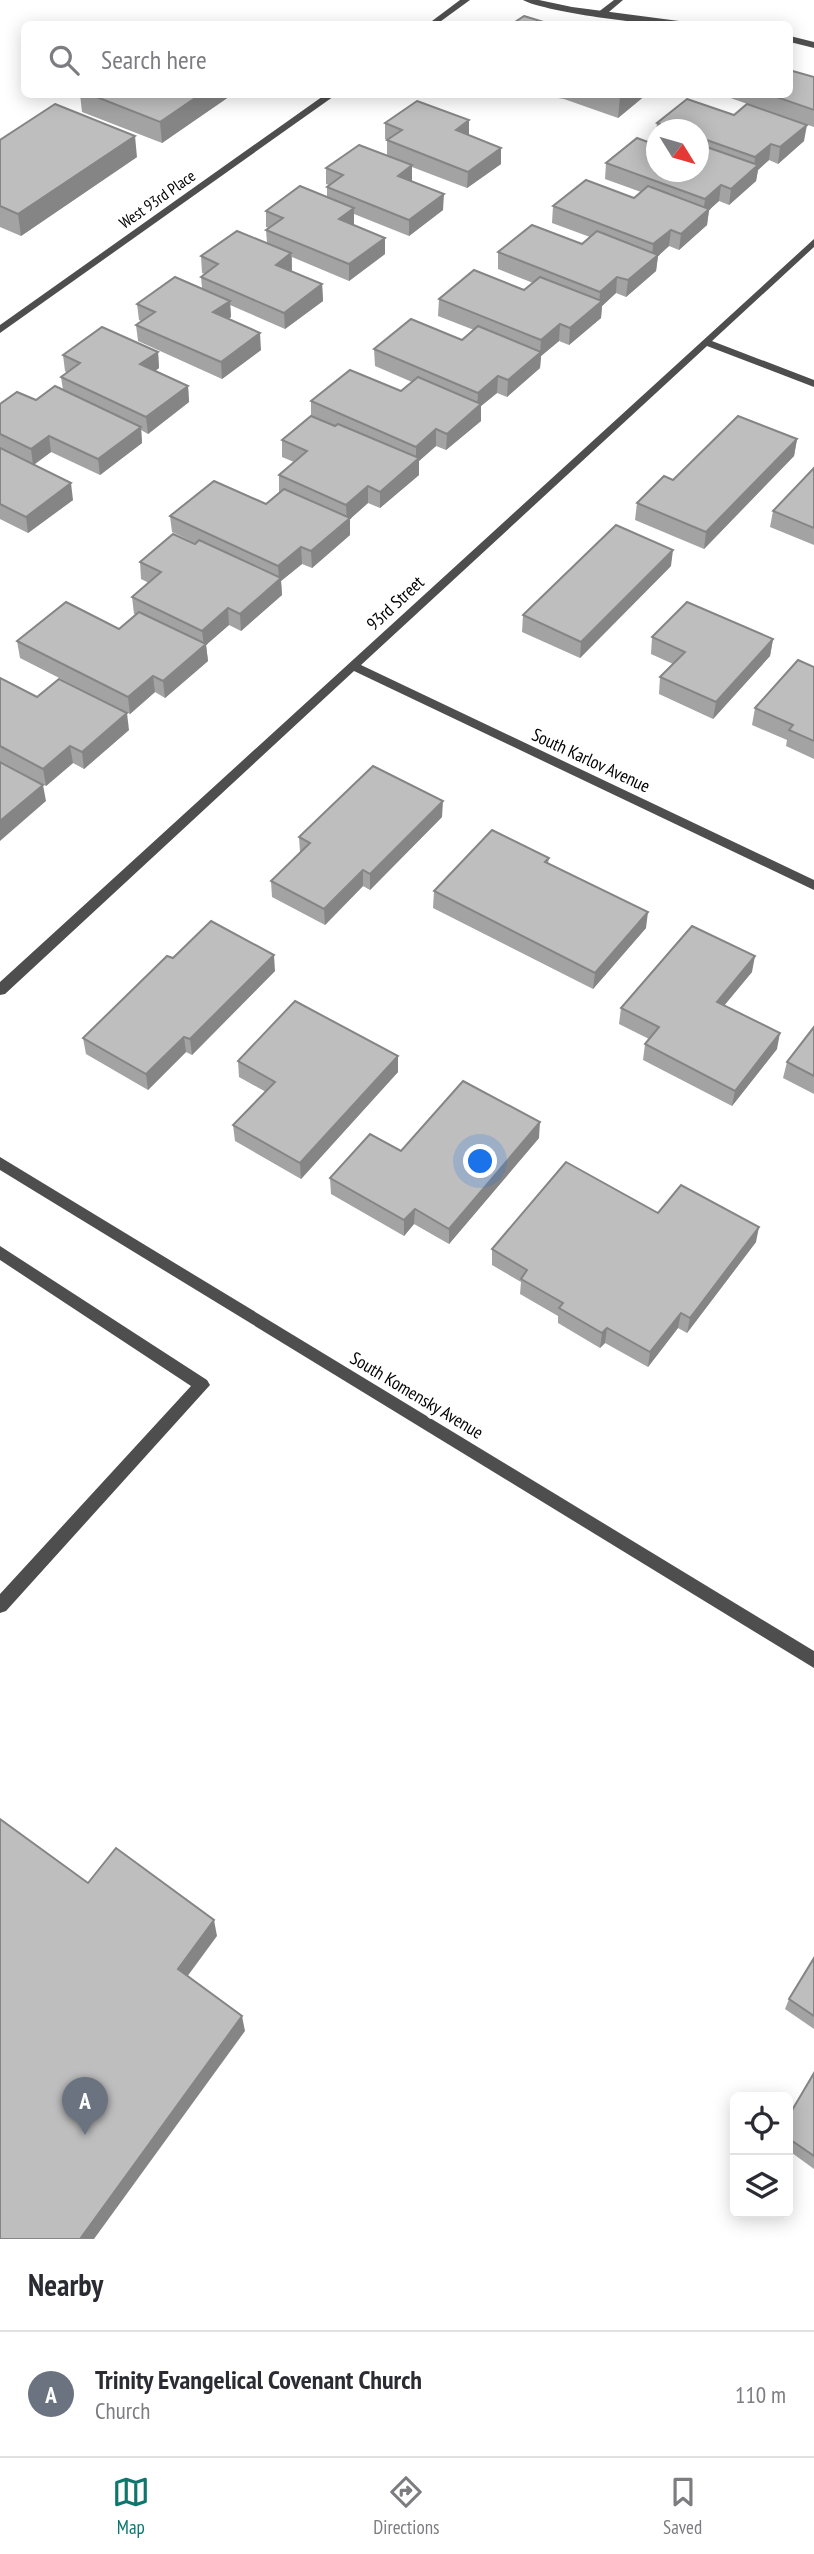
<!DOCTYPE html>
<style>
:root{--surface:#fff;--page:#f2f2f3;--text:#2b2b33;--muted:#7c7c81;--line:#e1e1e2;--accent:#0f766e}
body{margin:0;font-family:"PT Sans Narrow",sans-serif;background:var(--page);color:var(--text)}
.controls{position:absolute;right:21px;bottom:21px;display:grid;overflow:hidden;border-radius:10px;box-shadow:0 4px 18px #0003}
.controls button{width:63px;height:63px;display:grid;place-items:center;padding:0;border:0;border-bottom:2px solid var(--line);background:var(--surface);color:var(--text);font:35px sans-serif}
.compass{position:absolute;left:646px;top:119px;width:63px;height:63px;border-radius:50%;background:var(--surface);box-shadow:0 4px 18px #0003;rotate:127deg}
.you{position:absolute;left:481px;top:1162px;width:24px;height:24px;margin:-18px;border:5px solid #fff;border-radius:50%;background:#1a73e8;box-shadow:0 0 0 10px #1a73e833}
.badge{display:grid;place-items:center;width:46px;height:46px;border-radius:50%;background:var(--accent);color:#fff;font-size:23px;font-weight:700}
.pin{position:absolute;translate:-50% -58px;filter:drop-shadow(0 2px 4px #0008)}
.pin::after{content:'';position:absolute;top:37px;width:24px;height:21px;background:inherit;clip-path:polygon(0 0,100% 0,50% 100%)}
.list{margin:0;padding:0;list-style:none}
h2{display:flex;justify-content:space-between;align-items:center;height:91px;margin:0;padding:0 28px;font-size:30px}
h2 small{font-size:23px;font-weight:400;color:var(--muted)}
.list li{display:grid;grid-template-columns:46px 1fr auto;gap:21px;align-items:center;box-sizing:border-box;height:126px;padding:0 28px;border-top:2px solid var(--line)}
.list b{display:block;font-size:26px;white-space:nowrap}
.list p{margin:0;font-size:23px;white-space:nowrap;color:var(--muted)}
.list em{font-size:23px;font-style:normal;color:var(--muted)}
.icon{flex:none;width:38px;height:38px;fill:none;stroke:currentColor;stroke-width:2;stroke-linecap:round;stroke-linejoin:round}
.map{position:relative;flex:none;width:814px;height:2239px;overflow:hidden}
.search{position:absolute;background:var(--surface);box-shadow:0 4px 18px #0003;left:21px;right:21px;top:21px;height:77px;display:flex;align-items:center;gap:18px;box-sizing:border-box;padding:0 24px;border-radius:10px;color:var(--muted);font-size:26px}
.sheet{height:217px;background:var(--surface)}
nav{display:flex;justify-content:space-around;align-items:center;box-sizing:border-box;height:98px;border-top:2px solid var(--line);background:var(--surface);font-size:19px;color:var(--muted)}
nav a{display:grid;justify-items:center;gap:4px}
nav .on{color:var(--accent)}
.map>svg:first-child{display:block}
</style>
<div class="map">
<svg width="814" height="2239" viewBox="0 0 814 2239">
<rect width="100%" height="100%" fill="#fff"/>
<g fill="none" stroke-linecap="round" stroke-linejoin="round">
<!-- lane -->
<g fill="#4e4e4e" fill-rule="evenodd">
<path d="M614,0h9l-20,17h-6v-4z"/>
<path d="M0,1246l207,134 3,5 -204,226 -6,2v-19l191,-208 -191,-126z"/>
</g>
<!-- street -->
<g fill="#4e4e4e" fill-rule="evenodd">
<path d="M460,0h10l-33,24h-9z"/>
<path d="M523,0h16l33,7 107,14 4,3c-26,3 -139,-12 -160,-24z"/>
<path d="M790,36l24,6v6l-24,-6z"/>
<path d="M326,94h11l-337,239v-8z"/>
<path d="M814,239v8l-102,94 102,39v7l-107,-41 -346,319 453,215v10l-460,-219 -349,323 -5,1v-13z"/>
<path d="M0,1157l814,494v17l-814,-498z"/>
</g>
</g>
<!-- wall -->
<g fill="#a3a3a3">
<path d="M814,77v50l-95,-33h70z"/>
<path d="M80,94h153l-71,49 -80,-31z"/>
<path d="M534,94h113l-29,24 -54,-19z"/>
<path d="M385,123l84,12 32,29 -34,24 -55,-21v15l31,28 -34,26 -55,-22v11l31,13v16l-36,27 -57,-24v13l-1,1 31,13 1,17 -38,28 -55,-24 1,12 -3,2 33,31 -39,29 -84,-38 -2,-16 5,-4 -2,-1 -2,-16 65,-16 -1,-11 4,-3 -3,-1 -1,-17 66,-13 -1,-13 3,-2 -3,-1v-16l61,-14v-10l2,-2 -3,-1v-16l61,-13v-15l-2,-1z"/>
<path d="M657,123l147,18 -26,23 -9,-4 -11,10 -2,11 -27,24 -10,-4 -10,9 -2,15 -28,25 -10,-4 -11,10 -2,15 -30,26 -10,-4 -14,13 -1,12 -32,27 -10,-4 -18,15 -1,12 -33,29 -10,-4 -16,13v15l-35,29 -10,-4 -17,15v14l-39,33 -12,-5 -18,16v16l-38,33 -10,-4 -21,17 1,14 -41,36 -12,-6 -23,20 2,16 -43,37 -10,-6 -25,22 -110,-56 -3,-17 102,-12 17,-14 -2,-1 -2,-17 17,-14 -8,-4 -1,-17 55,-19 -23,-11 -2,-16 96,-12 15,-12h-2v-17l15,-13 -12,-5v-17l29,-24v-15l90,-10 11,-9 -37,-16 -1,-17 88,-9 12,-10 -36,-14 1,-17 85,-9 9,-7 -35,-14v-17l84,-8 8,-7 -38,-14 1,-17 81,-8 7,-6 -36,-13 1,-16 92,9v-42h-42v9h-1z"/>
<path d="M0,140l137,17 -116,79 -21,-9z"/>
<path d="M158,352l1,16 -4,3 33,15 1,16 -41,32 -7,-4 1,13 -42,32 -49,-23 -17,13 39,35 -45,33 -28,-14v-115l36,-4 27,-10 -2,-13 6,-4 -2,-2 -2,-16z"/>
<path d="M797,439l-3,17 -90,93 -69,-29 2,-17 36,-23z"/>
<path d="M814,468v77l-44,-18 3,-16z"/>
<path d="M671,566l-91,92 -58,-26 1,-17z"/>
<path d="M652,637l121,2 -3,17 -57,63 -54,-25 1,-17 13,-13 -22,-10z"/>
<path d="M814,667v92l-28,-13 1,-6 -35,-15 3,-17z"/>
<path d="M0,678l37,19 92,33 -45,39 -11,-6 -27,23 -46,-25z"/>
<path d="M442,817l-72,73 -7,-4 -38,39 -53,-28 -1,-16 29,-29 -1,-15z"/>
<path d="M549,858l-1,6 98,64 -53,61 -160,-81 1,-17z"/>
<path d="M173,958l102,13 -83,84 -6,-3 -38,38 -62,-36 -3,-16z"/>
<path d="M752,972l-28,33 53,44 -45,57 -89,-46 2,-16 4,-5 -30,-15 2,-16z"/>
<path d="M814,1027v67l-31,-16 4,-16z"/>
<path d="M398,1056v16l-97,107 -66,-38 -2,-16 33,-33 -27,-15 -1,-16z"/>
<path d="M539,1138l-90,106 -35,-20 -10,12 -73,-42 -1,-16 71,-27z"/>
<path d="M658,1213l98,29 -69,91 -9,-5 -30,39 -43,-24 -5,5 -42,-25v-7l-38,-22 1,-12 -29,-17v-16z"/>
<path d="M814,1958v71l-29,-20 4,-10z"/>
<path d="M814,2073v96l-26,-19v-33z"/>
</g>
<!-- shaded-wall -->
<g fill="#858585">
<path d="M201,94h32l-71,49 -2,-21z"/>
<path d="M622,94h25l-29,24 2,-21z"/>
<path d="M469,120v17l-13,-7z"/>
<path d="M807,125l-3,16 -26,23 2,-17z"/>
<path d="M135,136l2,21 -116,79 -3,-22z"/>
<path d="M771,144l-2,16 -11,10 -2,11 -27,24 2,-16 23,-20 1,-12z"/>
<path d="M501,148v16l-34,24 1,-16z"/>
<path d="M412,165v17l-14,-6z"/>
<path d="M721,185l-2,16 -10,9 -2,15 -28,25 2,-16 22,-20 2,-15z"/>
<path d="M444,194l-1,16 -34,26v-16z"/>
<path d="M354,208v16l-15,11v-16z"/>
<path d="M671,230l-2,16 -11,10 -2,15 -30,26 2,-17 24,-20 1,-16z"/>
<path d="M385,238v16l-36,27v-17z"/>
<path d="M291,253l1,17 -16,11v-16z"/>
<path d="M617,277l-1,16 -14,13 -1,12 -32,27 1,-17 29,-24 1,-12z"/>
<path d="M322,284l1,17 -38,28 -1,-16z"/>
<path d="M230,301l1,16 -17,12 -1,-17z"/>
<path d="M560,324l-1,17 -18,15 -1,12 -33,29 1,-17 32,-27 1,-13z"/>
<path d="M260,333l1,17 -39,29 -1,-17z"/>
<path d="M158,352l1,16 -17,13 -2,-17z"/>
<path d="M498,376l-1,17 -16,13v15l-35,29 1,-16 30,-26 1,-15z"/>
<path d="M188,386l1,16 -41,32 -2,-17z"/>
<path d="M141,427l1,16 -42,32 -2,-16z"/>
<path d="M436,429v17l-17,15v14l-39,33v-16l36,-31v-14z"/>
<path d="M49,436l2,16 -18,13 -2,-16z"/>
<path d="M797,439l-3,17 -90,93 2,-17z"/>
<path d="M71,483l2,17 -45,33 -2,-16z"/>
<path d="M368,486v17l-18,16v16l-38,33 -1,-17 36,-30 -1,-16z"/>
<path d="M301,547l1,17 -21,17 1,14 -41,36 -1,-17 39,-35 -1,-13z"/>
<path d="M673,550l-2,16 -91,92 1,-16z"/>
<path d="M228,608l1,17 -23,20 2,16 -43,37 -2,-17 41,-35 -2,-15z"/>
<path d="M773,639l-3,17 -57,63 3,-17z"/>
<path d="M153,676l2,16 -25,22 -2,-17z"/>
<path d="M127,713l2,17 -45,39 -2,-17z"/>
<path d="M70,746l3,17 -27,23 -3,-17z"/>
<path d="M43,785l3,16 -46,40v-20z"/>
<path d="M443,801l-1,16 -72,73v-16z"/>
<path d="M363,870v16l-38,39 -1,-16z"/>
<path d="M648,912l-2,16 -53,61 2,-16z"/>
<path d="M274,955l1,16 -83,84 -2,-16z"/>
<path d="M755,956l-3,16 -38,46 3,-16z"/>
<path d="M780,1033l-3,16 -45,57 3,-15z"/>
<path d="M184,1037l2,15 -38,38 -2,-16z"/>
<path d="M398,1056v16l-97,107 -1,-16z"/>
<path d="M540,1122l-1,16 -90,106v-15z"/>
<path d="M415,1209l-1,15 -10,12v-16z"/>
<path d="M759,1227l-3,15 -69,91 3,-15z"/>
<path d="M681,1313l-3,15 -30,39 2,-15z"/>
<path d="M607,1328l-2,15 -5,5 2,-15z"/>
<path d="M214,1920l3,16 -36,49 -3,-16z"/>
<path d="M242,2016l3,15 -151,208h-14z"/>
</g>
<!-- building -->
<g fill="#bebebe" stroke="#858585" stroke-width="2">
<path d="M524,16l26,8h-38z"/>
<path d="M789,70l25,7v33l-46,-16h21z"/>
<path d="M89,94h112l-41,28z"/>
<path d="M687,99l47,16 13,-11 60,21 -27,22 -9,-3 -16,13 -57,-20v-7h-22l-19,-7z"/>
<path d="M417,101l52,19 -13,10 45,18 -33,24 -81,-32 15,-10 -17,-7z"/>
<path d="M55,104l80,32 -117,78 -18,-8v-66z"/>
<path d="M637,138l19,7v27h42v-28l60,21 -27,24 -10,-4 -16,14 -99,-36z"/>
<path d="M359,145l53,20 -14,11 46,18 -35,26 -82,-33 16,-12 -17,-7z"/>
<path d="M586,180l48,18 14,-12 61,23 -28,25 -10,-4 -18,14 -100,-38z"/>
<path d="M300,186l54,22 -15,11 46,19 -36,26 -83,-34 17,-12 -17,-7z"/>
<path d="M532,225l50,19 15,-13 61,24 -30,25 -11,-3 -17,15 -102,-40z"/>
<path d="M237,231l54,22 -15,12 46,19 -38,29 -83,-36 17,-13 -17,-8z"/>
<path d="M474,270l50,20 16,-13 62,24 -32,27 -10,-4 -19,16 -102,-41z"/>
<path d="M175,277l55,24 -17,11 47,21 -39,29 -85,-37 19,-13 -18,-8z"/>
<path d="M411,319l51,21 16,-14 63,26 -33,28 -10,-4 -20,17 -104,-44z"/>
<path d="M102,327l56,25 -18,12 48,22 -42,31 -85,-40 19,-14 -17,-8z"/>
<path d="M350,370l51,21 17,-14 63,27 -34,30 -11,-5 -20,18 -105,-46z"/>
<path d="M55,386l86,41 -43,32 -49,-23 -18,13 -31,-15v-30l17,-12 19,8z"/>
<path d="M311,416l24,10 3,-2 81,34 -39,34 -12,-6 -22,19 -67,-30 28,-24 -25,-11z"/>
<path d="M738,416l59,23 -91,93 -69,-29 27,-27 9,4z"/>
<path d="M0,448l71,35 -45,34 -26,-13z"/>
<path d="M814,468v60l-41,-17z"/>
<path d="M214,481l52,23 18,-15 66,29 -39,33 -10,-4 -23,19 -108,-50z"/>
<path d="M616,525l57,25 -92,92 -58,-27z"/>
<path d="M173,534l22,10 4,-4 82,38 -41,36 -12,-6 -26,23 -70,-34 29,-25 -21,-10z"/>
<path d="M66,602l53,27 20,-17 67,32 -43,37 -10,-5 -25,21 -111,-56z"/>
<path d="M687,602l86,37 -57,63 -56,-25 25,-25 -33,-15z"/>
<path d="M798,660l16,7v74l-25,-11 4,-5 -38,-17z"/>
<path d="M0,678l37,19 22,-18 68,34 -45,39 -12,-6 -27,23 -43,-23z"/>
<path d="M0,762l43,23 -43,36z"/>
<path d="M373,766l70,35 -73,73 -7,-4 -39,39 -53,-28 39,-38 -11,-6z"/>
<path d="M492,830l57,28 -4,4 103,50 -53,61 -161,-82z"/>
<path d="M211,921l63,34 -84,84 -6,-2 -38,37 -63,-36 84,-82 6,2z"/>
<path d="M692,926l63,30 -38,46 63,31 -45,58 -90,-47 14,-17 -38,-19z"/>
<path d="M295,1001l103,55 -98,107 -67,-38 42,-43 -37,-21z"/>
<path d="M814,1027v49l-27,-14z"/>
<path d="M463,1081l77,41 -91,107 -34,-20 -11,11 -74,-42 40,-44 31,17z"/>
<path d="M566,1162l92,51 23,-28 78,42 -69,91 -9,-5 -31,39 -43,-24 -5,5 -43,-25 4,-5 -42,-24 6,-9 -35,-21z"/>
<path d="M0,1819l88,64 28,-35 98,72 -36,49 64,47 -162,223h-80z"/>
<path d="M814,1958v58l-25,-17z"/>
<path d="M814,2073v83l-26,-18v-21z"/>
</g>
<g text-anchor="middle" dominant-baseline="central" stroke-width="7" stroke-linejoin="round" paint-order="stroke">
<!-- far-street labels -->
<g font-size="16" fill="#000" stroke="#fff">
<text transform="translate(157 199) rotate(-35)">West 93rd Place</text>
</g>
<!-- street labels -->
<g font-size="18" fill="#000" stroke="#fff">
<text transform="translate(395 603) rotate(-43)">93rd Street</text>
<text transform="translate(591 760) rotate(25)">South Karlov Avenue</text>
<text transform="translate(417 1395) rotate(31)">South Komensky Avenue</text>
</g>
</g>
</svg>
<div class="controls">
<button><svg class="icon" aria-label="locate" viewBox="0 0 24 24"><circle cx="12" cy="12" r="6"/><path d="M12 2v4M12 18v4M2 12h4M18 12h4"/></svg></button>
<button><svg class="icon" aria-label="layers" viewBox="0 0 24 24"><path d="M12 4l9 5-9 5-9-5zM3 14l9 5 9-5"/></svg></button>
</div>
<svg class="compass" viewBox="-18 -18 36 36"><path d="M0-13l5 13h-10z" fill="#e53935"/><path d="M0 13l5-13h-10z" fill="#7c7c81"/></svg>
<div class="you"></div>
<div class="pin badge" style="left:85px;top:2135px;background:#6b7280">A</div>
<div class="search"><svg class="icon" aria-label="search" viewBox="0 0 24 24"><circle cx="10" cy="10" r="6"/><path d="M15 15l6 6"/></svg>Search here</div>
</div>
<section class="sheet">
<h2>Nearby<small></small></h2>
<ul class="list">
<li><span class="badge" style="background:#6b7280">A</span><div><b>Trinity Evangelical Covenant Church</b><p>Church</p></div><em>110 m</em></li>
</ul>
</section>
<nav>
<a class="on"><svg class="icon" aria-label="map" viewBox="0 0 24 24"><path d="M3 6l6-2 6 2 6-2v14l-6 2-6-2-6 2zM9 4v14M15 6v14"/></svg>Map</a>
<a><svg class="icon" aria-label="directions" viewBox="0 0 24 24"><path d="M12 3l9 9-9 9-9-9zM9 14v-3h6M13 9l2 2-2 2"/></svg>Directions</a>
<a><svg class="icon" aria-label="saved" viewBox="0 0 24 24"><path d="M7 4h10v16l-5-4-5 4z"/></svg>Saved</a>
</nav>
